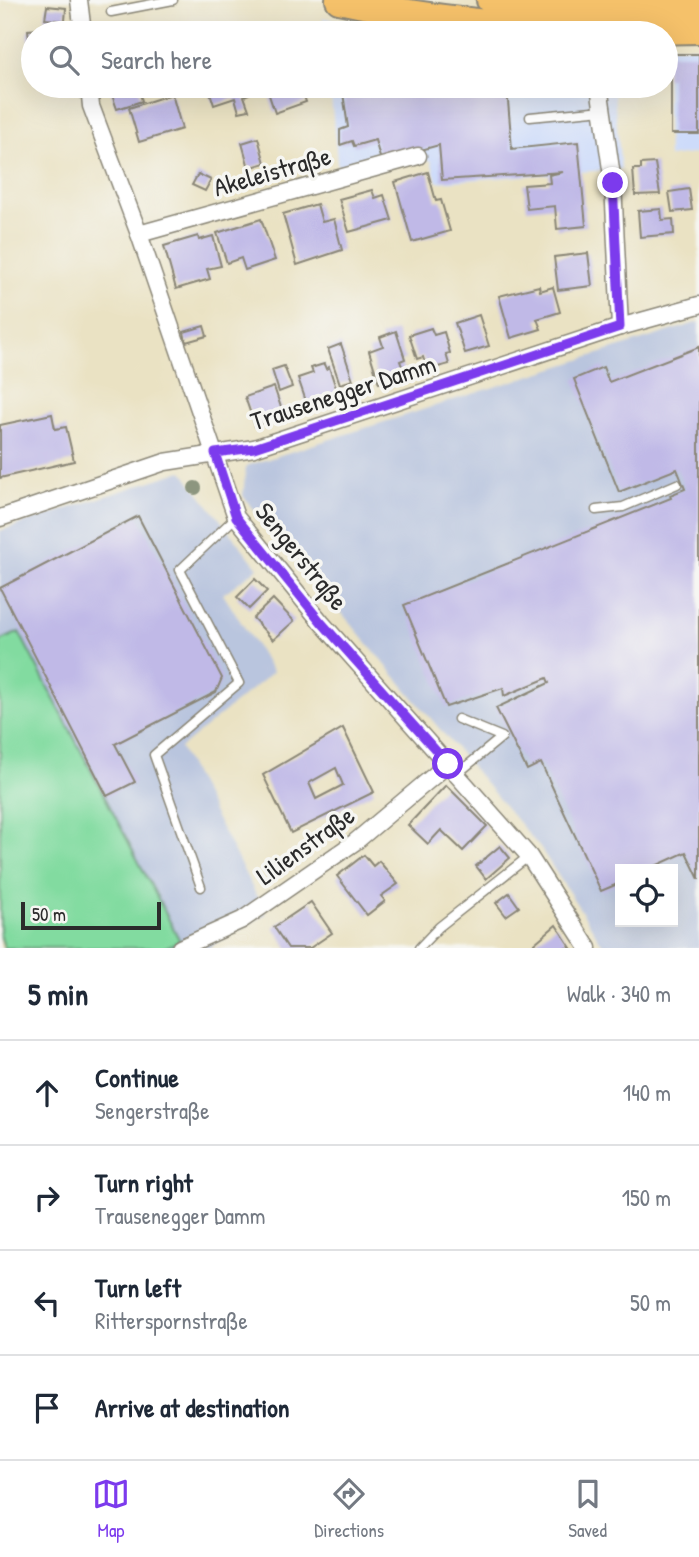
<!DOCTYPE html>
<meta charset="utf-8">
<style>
:root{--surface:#fff;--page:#f6f6f7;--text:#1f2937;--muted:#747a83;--line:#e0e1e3;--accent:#7c3aed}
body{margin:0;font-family:"Patrick Hand",sans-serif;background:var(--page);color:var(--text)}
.controls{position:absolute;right:21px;bottom:21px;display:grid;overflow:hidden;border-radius:0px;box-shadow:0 7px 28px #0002}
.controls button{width:63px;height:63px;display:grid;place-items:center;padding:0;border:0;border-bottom:2px solid var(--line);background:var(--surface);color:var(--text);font:35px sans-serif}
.scale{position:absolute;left:21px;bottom:18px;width:140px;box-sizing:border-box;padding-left:7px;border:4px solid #2b2b2b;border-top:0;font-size:19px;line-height:24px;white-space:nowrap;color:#2b2b2b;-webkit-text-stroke:5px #f6f6f2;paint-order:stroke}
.stop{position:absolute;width:21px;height:21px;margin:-16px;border:5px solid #7c3aed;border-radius:50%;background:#fff}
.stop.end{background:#7c3aed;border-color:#fff;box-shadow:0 2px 7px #0008}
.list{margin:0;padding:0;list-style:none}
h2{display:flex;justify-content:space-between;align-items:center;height:91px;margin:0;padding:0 28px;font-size:30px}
h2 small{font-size:23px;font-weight:400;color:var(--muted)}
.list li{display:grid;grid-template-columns:46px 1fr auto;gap:21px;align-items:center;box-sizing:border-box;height:105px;padding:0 28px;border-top:2px solid var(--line)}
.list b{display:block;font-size:26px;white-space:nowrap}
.list p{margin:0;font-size:23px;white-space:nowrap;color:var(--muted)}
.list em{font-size:23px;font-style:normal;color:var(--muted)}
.icon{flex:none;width:38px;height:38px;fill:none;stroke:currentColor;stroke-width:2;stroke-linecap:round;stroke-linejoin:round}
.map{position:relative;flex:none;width:699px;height:948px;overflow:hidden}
.search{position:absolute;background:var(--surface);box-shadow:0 7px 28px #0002;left:21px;right:21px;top:21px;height:77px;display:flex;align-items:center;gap:18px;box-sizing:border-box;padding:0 24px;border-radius:38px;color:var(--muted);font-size:26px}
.sheet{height:511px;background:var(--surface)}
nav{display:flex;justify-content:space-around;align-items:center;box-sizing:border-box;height:98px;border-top:2px solid var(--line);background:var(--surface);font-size:19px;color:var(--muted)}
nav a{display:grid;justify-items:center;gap:4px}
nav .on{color:var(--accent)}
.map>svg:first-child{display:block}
</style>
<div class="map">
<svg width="699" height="948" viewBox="0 0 699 948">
<rect width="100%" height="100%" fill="#f6f6f2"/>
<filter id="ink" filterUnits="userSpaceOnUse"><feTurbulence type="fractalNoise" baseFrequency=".0143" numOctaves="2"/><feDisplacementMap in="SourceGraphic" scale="14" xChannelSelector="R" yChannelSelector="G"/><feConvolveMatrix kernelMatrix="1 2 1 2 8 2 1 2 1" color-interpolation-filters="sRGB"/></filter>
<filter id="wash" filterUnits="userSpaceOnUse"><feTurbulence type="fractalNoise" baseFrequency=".00686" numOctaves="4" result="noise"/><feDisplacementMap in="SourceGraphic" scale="28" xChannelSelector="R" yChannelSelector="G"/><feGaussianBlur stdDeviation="1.57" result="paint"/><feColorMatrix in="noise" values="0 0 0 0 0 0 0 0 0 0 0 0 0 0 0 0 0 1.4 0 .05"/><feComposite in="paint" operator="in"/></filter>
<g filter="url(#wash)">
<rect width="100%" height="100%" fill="#eae2c3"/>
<!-- built -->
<g fill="#cddbfa">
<path d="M323,18l108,15h-106z"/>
<path d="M666,46l33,1v106l-31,4z"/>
<path d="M330,86h283l8,83 -184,13 -6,-22 -93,10z"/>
</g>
<!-- industrial -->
<g fill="#b9c5de" fill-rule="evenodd">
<path d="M699,322v626h-94l-64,-99 -298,-353 3,-30zM620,869h53v53h-53z"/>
<path d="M182,471l76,97 -35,26 50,78 -93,76 86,166 -58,34h-44l16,-8 -161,-308 -19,9v-110z"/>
</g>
<!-- green -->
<path fill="#82dba0" stroke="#568366" stroke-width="2" d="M19,632l161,309 -16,7h-160l-4,-14v-293z"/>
<g id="blocks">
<!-- building -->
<g fill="#c0b9e7" fill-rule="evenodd">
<path d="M47,6l19,2 -1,13 -20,-2z"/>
<path d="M64,27l1,6h-32l-2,25 -3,-28z"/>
<path d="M666,54h33v80h-28v-56h-5z"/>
<path d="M132,86h6l4,15 -25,8 -6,-17z"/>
<path d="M208,86h39l2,8 -5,2 5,14 -10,2 -4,-14 -21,7z"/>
<path d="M266,86h57l-20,7 3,9 -31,11z"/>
<path d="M342,86h174l-9,3 5,60 66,-7 8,84 -29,3 -2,-23 -28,3 -3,-24 26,-2 -1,-8 14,-3 -121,8 -3,-35 -58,16 -6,-21 -21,6 -2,-5 -12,4v-15l8,-3z"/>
<path d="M172,94l10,35 -43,13 -10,-34z"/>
<path d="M258,138l7,25 -16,5 -7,-25z"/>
<path d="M655,163l5,31 -25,1 -2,-26h8v-5z"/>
<path d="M428,172l8,29 5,-1 9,31 -38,11 -17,-60z"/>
<path d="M198,174l13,6 -6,11 -13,-6z"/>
<path d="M689,189l3,21 -20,2 -3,-20z"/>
<path d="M372,190l3,8 9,-3 8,25 -43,12 -10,-33z"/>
<path d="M317,204l5,18 12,-3 8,31 -45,15 -14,-51z"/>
<path d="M661,209l1,11 11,-1 1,15 -34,3 -2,-26z"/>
<path d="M261,219l14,41 -30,10 -4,-12 -14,5 -10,-30z"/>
<path d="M198,236l1,4 14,-4 8,30 -14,3 3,10 -34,10 -12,-43z"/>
<path d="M588,253l4,33 -34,4 -4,-33z"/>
<path d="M539,286l1,5 13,-4 7,25 -23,7 4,10 -30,9 -12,-42z"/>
<path d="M479,315l10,31 -24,7 -10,-30z"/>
<path d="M204,326l3,10 -21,6 -2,-10z"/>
<path d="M431,328l3,7 10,-3 6,21 -4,1 3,10 -22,6 -4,-13 -6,2 -8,-24z"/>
<path d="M396,331l9,28 -5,2 5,13 -26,9 -10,-32 14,-5 -3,-9z"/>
<path d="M341,344l12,36 -13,4 -12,-35z"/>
<path d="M699,347v532l-13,-27 -37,17h-29v14l-19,8 -60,-128 -14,7 -31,-62 53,-25 -2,-5 -43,18 -1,-8 -57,19 -42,-102 267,-107 -1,-3 15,-6 -8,-20 -58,23 -45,-113 29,-12 6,15z"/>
<path d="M324,364l2,5 3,-2 10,30 -31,10 -10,-29 15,-5 -2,-5z"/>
<path d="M284,366l8,21 -13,5 -7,-22z"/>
<path d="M274,387l10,29 -29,10 -10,-29z"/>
<path d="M52,414l3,15 11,-2 8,34 -74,17v-53z"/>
<path d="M138,516l84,162 -6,14 -101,52 20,38 -28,14 -107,-208z"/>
<path d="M255,579l12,12 -18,18 -12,-12z"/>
<path d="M273,599l21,22 -21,19 -20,-22z"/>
<path d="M343,728l31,64 -83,41 -28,-58zM336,768l7,17 -27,14 -7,-16z"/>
<path d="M446,785l41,41 -24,25 -22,-21 -13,14 -20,-19z"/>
<path d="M500,846l10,12 -24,21 -10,-13z"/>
<path d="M364,855l9,11 6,-5 19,23 -17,12 4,5 -18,14 -30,-39z"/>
<path d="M509,893l10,14 -13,9 -10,-13z"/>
<path d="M311,902l21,31 -22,15h-22l-14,-21z"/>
<path d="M556,925l15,23h-42z"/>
</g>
</g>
</g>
<g filter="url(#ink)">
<use href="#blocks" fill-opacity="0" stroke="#8a8677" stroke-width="2"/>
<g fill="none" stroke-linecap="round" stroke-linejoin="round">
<defs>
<g id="service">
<path d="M111,12l62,-12"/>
<path d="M530,117l73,-7"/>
<path d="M596,510l27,-3 54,-23"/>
<path d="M457,774l45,-37 -44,-18"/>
<path d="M201,887l-47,-132 85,-72 -59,-113 56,-53"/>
<path d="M419,948l20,-21 90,-71"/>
</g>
<g id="minor">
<path d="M79,0l4,33"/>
<path d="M89,86l2,20 48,128 97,283 85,105 208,234 59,92"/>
<path d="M599,86l14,97 7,144"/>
<path d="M139,234l279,-78"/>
<path d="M0,518l165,-56 89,-14 366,-121 79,-22"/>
<path d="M180,948l62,-28 113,-78 93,-78"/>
</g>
<g id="primary">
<path d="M339,0c119,26 239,33 360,30"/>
<path d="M490,0l100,10h109"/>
</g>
</defs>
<!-- service casing -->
<use href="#service" stroke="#8a8677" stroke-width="11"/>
<!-- minor casing -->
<use href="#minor" stroke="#8a8677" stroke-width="19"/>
<!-- primary casing -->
<use href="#primary" stroke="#8a8677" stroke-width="30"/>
<!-- service -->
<use href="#service" stroke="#fff" stroke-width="8"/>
<!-- minor -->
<use href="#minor" stroke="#fff" stroke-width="16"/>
<!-- primary -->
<use href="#primary" stroke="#f5c16b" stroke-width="26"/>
</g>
<!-- trees -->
<circle fill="#8d967f" cx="195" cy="488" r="7"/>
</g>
<g fill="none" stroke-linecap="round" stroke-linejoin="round" filter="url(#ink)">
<!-- route -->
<path stroke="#7c3aed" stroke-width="9" d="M448,764l-127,-142 -85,-105 -21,-64 39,-5 366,-121 -7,-144"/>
</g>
<g text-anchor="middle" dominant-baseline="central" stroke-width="7" stroke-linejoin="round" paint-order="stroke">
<!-- street labels -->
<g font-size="26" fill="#2b2b2b" stroke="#f6f6f2">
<text transform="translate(272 171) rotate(-16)">Akeleistraße</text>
<text transform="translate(343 392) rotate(-18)">Trausenegger Damm</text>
<text transform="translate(302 556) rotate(51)">Sengerstraße</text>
<text transform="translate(305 845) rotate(-36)">Lilienstraße</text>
</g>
</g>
</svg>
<div class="controls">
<button><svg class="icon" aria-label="locate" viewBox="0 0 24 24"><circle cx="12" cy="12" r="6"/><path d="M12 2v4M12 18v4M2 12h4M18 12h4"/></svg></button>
</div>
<div class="scale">50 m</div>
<div class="stop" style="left:448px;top:764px"></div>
<div class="stop end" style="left:613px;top:183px"></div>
<div class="search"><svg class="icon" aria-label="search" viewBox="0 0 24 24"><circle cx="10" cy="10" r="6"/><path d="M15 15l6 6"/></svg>Search here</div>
</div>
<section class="sheet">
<h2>5 min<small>Walk · 340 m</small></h2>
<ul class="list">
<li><svg class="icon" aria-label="ahead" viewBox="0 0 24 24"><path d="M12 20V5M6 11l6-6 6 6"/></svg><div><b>Continue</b><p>Sengerstraße</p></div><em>140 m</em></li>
<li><svg class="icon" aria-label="right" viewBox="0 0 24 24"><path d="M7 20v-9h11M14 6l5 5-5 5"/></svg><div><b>Turn right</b><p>Trausenegger Damm</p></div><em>150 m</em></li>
<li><svg class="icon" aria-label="left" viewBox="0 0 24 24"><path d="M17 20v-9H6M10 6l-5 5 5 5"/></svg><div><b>Turn left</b><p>Ritterspornstraße</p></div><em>50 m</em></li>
<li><svg class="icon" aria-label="arrive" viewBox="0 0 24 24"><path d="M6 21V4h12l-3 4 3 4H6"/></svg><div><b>Arrive at destination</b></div></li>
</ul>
</section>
<nav>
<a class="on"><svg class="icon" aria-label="map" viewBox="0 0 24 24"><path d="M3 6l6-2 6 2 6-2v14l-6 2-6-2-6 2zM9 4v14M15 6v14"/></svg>Map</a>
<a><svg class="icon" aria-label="directions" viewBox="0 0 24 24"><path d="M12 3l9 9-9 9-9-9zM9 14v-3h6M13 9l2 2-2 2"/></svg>Directions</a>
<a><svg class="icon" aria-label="saved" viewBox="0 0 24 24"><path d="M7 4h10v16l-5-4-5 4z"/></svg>Saved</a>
</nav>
